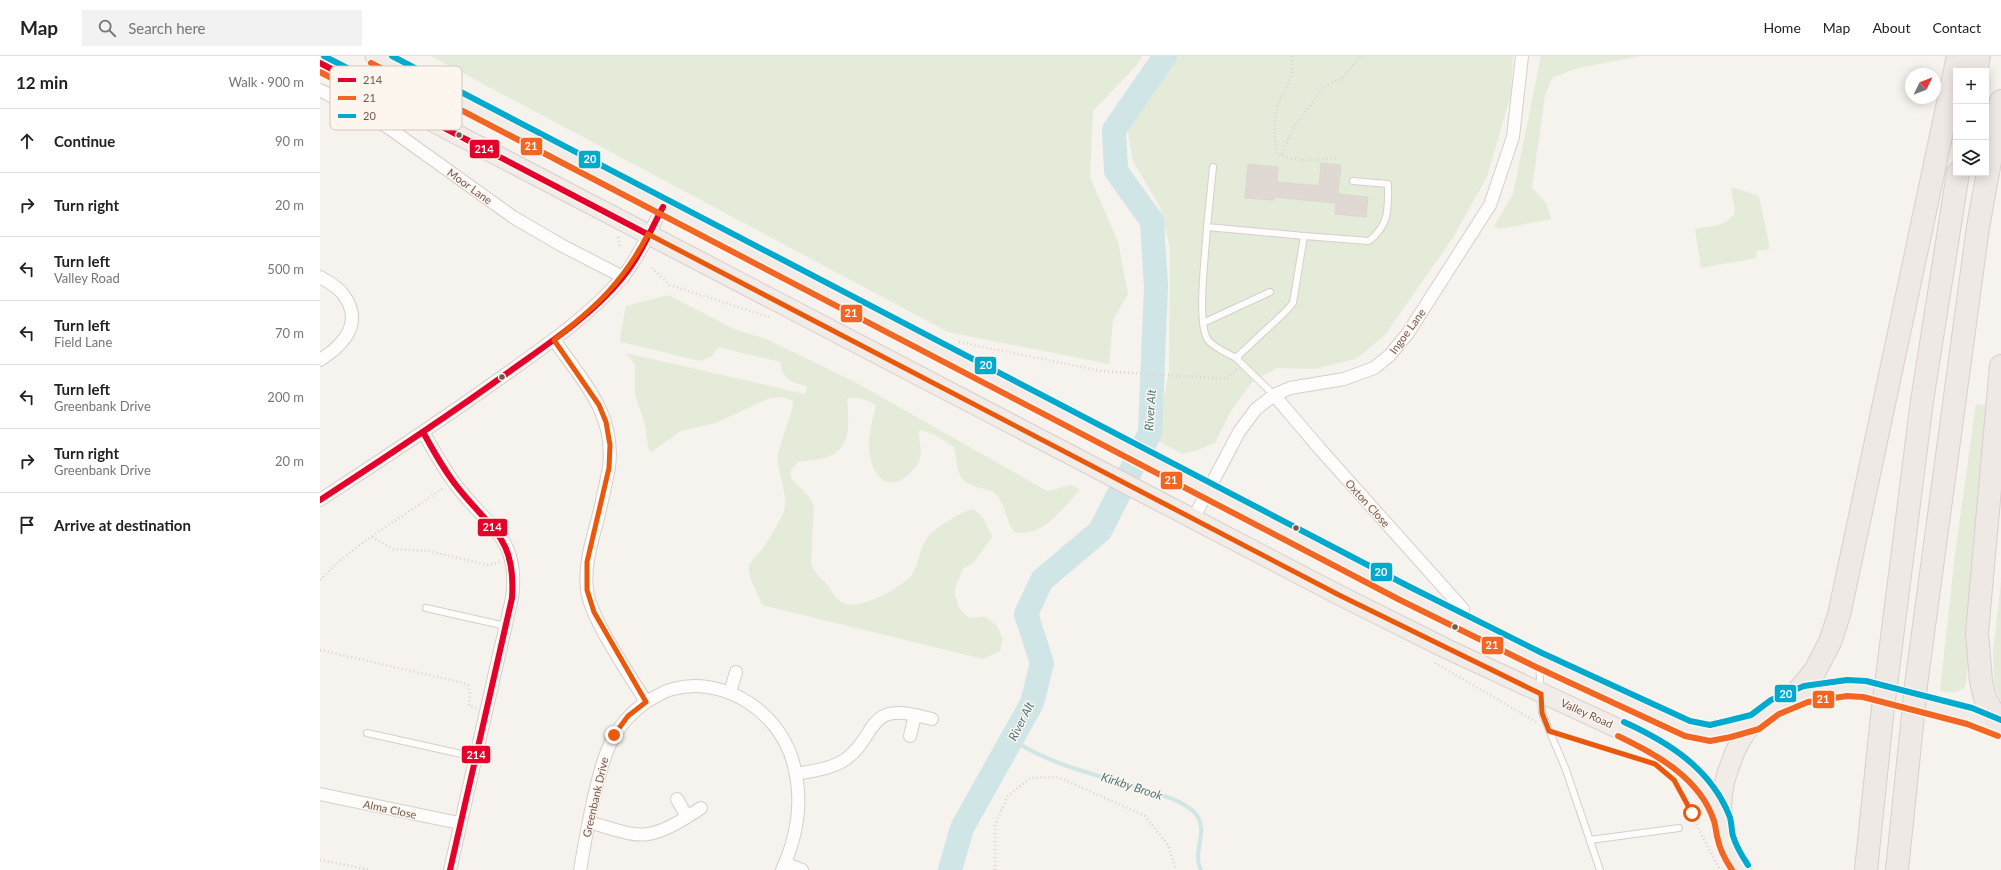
<!DOCTYPE html>
<meta charset="utf-8">
<style>
:root{--surface:#fff;--page:#f2f2f2;--text:#222;--muted:#767676;--line:#e0e0e0}
body{margin:0;font-family:Lato,sans-serif;background:var(--page);color:var(--text)}
.controls{position:absolute;right:12px;top:12px;display:grid;overflow:hidden;border-radius:0px;box-shadow:0 2px 10px #0003}
.controls button{width:36px;height:36px;display:grid;place-items:center;padding:0;border:0;border-bottom:1px solid var(--line);background:var(--surface);color:var(--text);font:20px sans-serif}
.compass{position:absolute;left:1585px;top:12px;width:36px;height:36px;border-radius:50%;background:var(--surface);box-shadow:0 2px 10px #0003;rotate:47deg}
.stop{position:absolute;width:12px;height:12px;margin:-9px;border:3px solid #ea580c;border-radius:50%;background:#fff}
.stop.end{background:#ea580c;border-color:#fff;box-shadow:0 1px 4px #0008}
.list{margin:0;padding:0;list-style:none}
h2{display:flex;justify-content:space-between;align-items:center;height:52px;margin:0;padding:0 16px;font-size:17px}
h2 small{font-size:13px;font-weight:400;color:var(--muted)}
.list li{display:grid;grid-template-columns:26px 1fr auto;gap:12px;align-items:center;box-sizing:border-box;height:64px;padding:0 16px;border-top:1px solid var(--line)}
.list b{display:block;font-size:15px;white-space:nowrap}
.list p{margin:0;font-size:13px;white-space:nowrap;color:var(--muted)}
.list em{font-size:13px;font-style:normal;color:var(--muted)}
.icon{flex:none;width:22px;height:22px;fill:none;stroke:currentColor;stroke-width:2;stroke-linecap:round;stroke-linejoin:round}
.map{position:relative;flex:none;width:1681px;height:814px;overflow:hidden}
header{display:flex;align-items:center;gap:24px;box-sizing:border-box;height:56px;padding:0 20px;background:var(--surface);border-bottom:1px solid var(--line)}
header strong{font-size:19px}
nav{display:flex;gap:22px;margin-inline-start:auto;font-size:14px}
.search{width:280px;height:36px;background:var(--page);display:flex;align-items:center;gap:10px;box-sizing:border-box;padding:0 14px;border-radius:0px;color:var(--muted);font-size:15px}
main{display:flex}
aside{flex:1;background:var(--surface)}
.map>svg:first-child{display:block}
</style>
<header>
<strong>Map</strong>
<div class="search"><svg class="icon" aria-label="search" viewBox="0 0 24 24"><circle cx="10" cy="10" r="6"/><path d="M15 15l6 6"/></svg>Search here</div>
<nav><a>Home</a><a>Map</a><a>About</a><a>Contact</a></nav>
</header>
<main>
<aside>
<h2>12 min<small>Walk · 900 m</small></h2>
<ul class="list">
<li><svg class="icon" aria-label="ahead" viewBox="0 0 24 24"><path d="M12 20V5M6 11l6-6 6 6"/></svg><div><b>Continue</b></div><em>90 m</em></li>
<li><svg class="icon" aria-label="right" viewBox="0 0 24 24"><path d="M7 20v-9h11M14 6l5 5-5 5"/></svg><div><b>Turn right</b></div><em>20 m</em></li>
<li><svg class="icon" aria-label="left" viewBox="0 0 24 24"><path d="M17 20v-9H6M10 6l-5 5 5 5"/></svg><div><b>Turn left</b><p>Valley Road</p></div><em>500 m</em></li>
<li><svg class="icon" aria-label="left" viewBox="0 0 24 24"><path d="M17 20v-9H6M10 6l-5 5 5 5"/></svg><div><b>Turn left</b><p>Field Lane</p></div><em>70 m</em></li>
<li><svg class="icon" aria-label="left" viewBox="0 0 24 24"><path d="M17 20v-9H6M10 6l-5 5 5 5"/></svg><div><b>Turn left</b><p>Greenbank Drive</p></div><em>200 m</em></li>
<li><svg class="icon" aria-label="right" viewBox="0 0 24 24"><path d="M7 20v-9h11M14 6l5 5-5 5"/></svg><div><b>Turn right</b><p>Greenbank Drive</p></div><em>20 m</em></li>
<li><svg class="icon" aria-label="arrive" viewBox="0 0 24 24"><path d="M6 21V4h12l-3 4 3 4H6"/></svg><div><b>Arrive at destination</b></div></li>
</ul>
</aside>
<div class="map">
<svg width="1681" height="814" viewBox="0 0 1681 814">
<rect width="100%" height="100%" fill="#f6f2ed"/>
<!-- green -->
<g fill="#e5ebd9">
<path d="M111,0h711l-6,10 -43,45 -3,66 28,65 10,52 -15,26 -4,44 -161,-32z"/>
<path d="M858,0h335l-2,38 -24,83 -35,62 -67,96 -29,24 -41,10 -38,-1 -25,14 -21,29 -16,32 -17,7 -16,4 -27,-15 14,-67 1,-124 -10,-41 -27,-46 -6,-34z"/>
<path d="M1221,0h100l-63,12 -26,10 -7,18 -13,92 14,15 5,16 -51,10 -6,-3 19,-32z"/>
<path d="M1411,131l28,9 11,53 -14,2 1,7 -56,10 -6,-39c15,-3 30,-2 40,-16z"/>
<path d="M348,239l66,34 32,10 89,43 192,109 24,-6 9,5c-17,18 -38,49 -66,42 -7,-10 -10,-29 -17,-37 -5,-5 -10,-5 -17,-7 -26,-6 -21,-21 -26,-41l-19,-12 -14,-5 -2,1c-1,9 4,18 1,27 -1,6 -6,11 -10,15 -19,19 -35,7 -40,-16 -4,-17 3,-36 6,-52 -9,-5 -18,-8 -29,-7 1,20 6,46 -15,57 -10,5 -24,5 -34,7l-7,8v8l18,19 5,9 -3,57c2,10 12,16 18,24 5,7 7,14 17,17 17,4 57,-16 67,-31 7,-12 7,-29 17,-39 12,-10 28,-20 42,-25 12,5 15,17 20,28l-17,24 -12,8 -8,19v8l4,12 6,7 6,3 14,-1 11,8 7,13 -3,13 -17,8 -221,-54c-3,-12 -14,-24 -13,-37 1,-8 7,-12 12,-17 8,-12 18,-27 23,-40 5,-17 -7,-37 -6,-55 2,-15 16,-45 15,-55l-12,-4 -11,1 -54,25 -35,8 -30,21 -3,-5 -3,-23 -10,-29v-30l-9,-12 179,41 2,-8c-16,-4 -24,-6 -27,-24l-62,-15 -6,9 -12,5 -79,-19 -1,-4 6,-32z"/>
<path d="M1656,348l12,2 -19,252 -4,29c-9,7 -14,6 -25,4l15,-137z"/>
<path d="M1681,526v120l-7,-20 -1,-30z"/>
</g>
<g fill="none" stroke-linecap="round" stroke-linejoin="round">
<!-- stream -->
<g stroke="#d0e5e5" stroke-width="4">
<path d="M693,684c37,25 83,34 125,48 19,6 41,10 56,24 17,17 -3,40 7,58"/>
<path d="M632,810l2,4"/>
</g>
<!-- river -->
<path stroke="#d0e5e5" stroke-width="24" d="M630,814l12,-42 70,-125 10,-40 -16,-49 16,-34 58,-49 50,-98 6,-147 -4,-65 -36,-50 -2,-41 51,-74"/>
</g>
<!-- building -->
<path fill="#dfd8d3" stroke="#ded5d0" d="M1001,107l20,2 -3,29 30,3 -2,20 -31,-3 1,-11 -62,-6v3l-29,-2 3,-34 30,3 -1,15 42,4z"/>
<g fill="none" stroke-linecap="round" stroke-linejoin="round">
<defs>
<g id="lane">
<path d="M893,111l-6,60 97,9"/>
<path d="M887,171c-1,23 -11,97 1,113 6,8 19,13 28,18"/>
<path d="M883,267l67,-31"/>
<path d="M954,339l-38,-37 50,-47 7,-8 11,-67 65,5c21,-17 19,-32 19,-57l-35,-3"/>
<path d="M106,552l80,18"/>
<path d="M1219,607l3,50 24,57 34,100"/>
<path d="M47,677l108,24"/>
<path d="M1270,784l89,-12"/>
</g>
<g id="street">
<path d="M0,34l69,38 124,89 48,28 62,32"/>
<path d="M0,221c7,4 18,10 23,17 21,28 2,50 -23,66"/>
<path d="M234,284c28,40 62,74 55,127 -3,17 -7,34 -11,51 -6,23 -14,47 -11,71 2,28 43,86 59,113 -37,26 -43,57 -53,99 -5,23 -9,46 -13,69"/>
<path d="M954,339l46,54 143,160"/>
<path d="M103,376c11,19 22,40 36,57 32,40 61,51 53,109l-62,272"/>
<path d="M0,444c63,-41 125,-82 186,-126 41,-29 83,-58 116,-96 17,-21 28,-47 41,-71"/>
<path d="M873,463l46,-87 17,-23 18,-14 16,-7 54,-9 30,-11 16,-13 18,-22 82,-128 23,-68 9,-81"/>
<path d="M410,636l6,-20"/>
<path d="M326,646c9,-5 18,-11 27,-13 53,-14 109,25 121,77 9,35 3,71 -12,104"/>
<path d="M590,680l5,-21 17,4"/>
<path d="M476,718c17,-3 35,-5 50,-15 30,-22 21,-55 69,-44"/>
<path d="M0,738l139,29"/>
<path d="M357,743l10,18 14,-9"/>
<path d="M269,766c46,13 55,22 98,-5"/>
<path d="M465,807l17,7"/>
</g>
<g id="primary">
<path d="M55,0l1029,537 135,67 149,69 22,4 45,-11"/>
<path d="M0,7l1019,532 106,53 215,100c30,22 44,38 62,71"/>
<path d="M1422,814c-19,-27 -25,-61 -16,-93 4,-13 8,-25 15,-37 23,-41 79,-54 123,-51l106,27 31,13"/>
</g>
<g id="highway">
<path d="M1656,15l3,-15"/>
<path d="M1681,310l-24,267 4,48 4,17 16,30"/>
<path d="M1567,621l35,-276 36,-228"/>
<path d="M1596,629l62,-458 23,-126"/>
<path d="M1471,644l24,-29 15,-29 9,-27 119,-559"/>
<path d="M1546,814l17,-163"/>
<path d="M1577,814l16,-155"/>
</g>
</defs>
<!-- lane casing -->
<use href="#lane" stroke="#d5cfcb" stroke-width="8"/>
<!-- street casing -->
<use href="#street" stroke="#d5cfcb" stroke-width="14"/>
<!-- primary casing -->
<use href="#primary" stroke="#d7cfcc" stroke-width="21"/>
<!-- highway casing -->
<use href="#highway" stroke="#d7cfcc" stroke-width="24"/>
<!-- path -->
<g stroke="#d9d2d0" stroke-width="2.5" stroke-dasharray="1 3" stroke-linecap="butt">
<path d="M971,0c5,28 -10,33 -15,57 -3,13 -1,27 1,41 19,8 38,7 59,4"/>
<path d="M962,98l10,-24 26,-35 8,-9 16,-8 19,-22"/>
<path d="M298,181l2,12"/>
<path d="M332,212l18,17 99,32"/>
<path d="M639,286l142,29 126,8 10,-10"/>
<path d="M52,481l21,12 35,2 60,14 12,-3"/>
<path d="M0,524c35,-38 83,-62 124,-93"/>
<path d="M0,594l144,33 4,2 2,8 -1,13 7,2"/>
<path d="M1115,607l101,59"/>
<path d="M1240,678l87,27"/>
<path d="M1354,726l46,88"/>
<path d="M0,804l51,10"/>
<path d="M675,814v-45l12,-28 23,-19 28,-1 87,39 23,29 8,25"/>
</g>
<!-- lane -->
<use href="#lane" stroke="#fefdfc" stroke-width="6"/>
<!-- street -->
<use href="#street" stroke="#fefdfc" stroke-width="12"/>
<!-- primary -->
<use href="#primary" stroke="#f1ece7" stroke-width="19"/>
<!-- highway -->
<use href="#highway" stroke="#efe9e6" stroke-width="22"/>
<defs>
<g id="highway-bridge">
<path d="M1563,651l4,-30"/>
<path d="M1593,659l3,-30"/>
</g>
</defs>
<!-- highway-bridge casing -->
<use href="#highway-bridge" stroke="#d7cfcc" stroke-width="24" stroke-linecap="butt"/>
<!-- highway-bridge -->
<use href="#highway-bridge" stroke="#efe9e6" stroke-width="22"/>
<defs>
<g id="bus-1">
<path d="M0,7l329,172"/>
<path d="M103,376c11,20 22,40 36,57 34,42 57,50 53,109l-62,272"/>
<path d="M0,444c63,-41 125,-82 186,-126 40,-29 84,-57 116,-96 18,-21 28,-47 41,-71"/>
</g>
<g id="bus-2">
<path d="M51,7l1029,537 136,67 149,69 25,5 21,-4 28,-8 20,-15 29,-12 39,-6 16,1 104,27 31,12"/>
<path d="M0,16l83,43"/>
<path d="M1298,680c38,18 82,42 96,85 2,6 2,13 4,19 2,10 8,21 14,30"/>
</g>
<g id="bus-3">
<path d="M4,0l87,45"/>
<path d="M72,0l1016,530 134,67 148,68 20,4 17,-4 24,-6 20,-15 33,-14 43,-6 19,1 106,27 29,12"/>
<path d="M1304,666c44,20 86,46 105,93 3,6 2,14 4,21 3,10 9,20 15,29"/>
</g>
</defs>
<!-- bus-1 casing -->
<use href="#bus-1" stroke="#fdf6ef" stroke-width="9"/>
<!-- bus-2 casing -->
<use href="#bus-2" stroke="#fdf6ef" stroke-width="9"/>
<!-- bus-3 casing -->
<use href="#bus-3" stroke="#fdf6ef" stroke-width="9"/>
<!-- bus-1 -->
<use href="#bus-1" stroke="#e4002b" stroke-width="6"/>
<!-- bus-2 -->
<use href="#bus-2" stroke="#f26522" stroke-width="6"/>
<!-- bus-3 -->
<use href="#bus-3" stroke="#00a9ce" stroke-width="6"/>
</g>
<g fill="none" stroke-linecap="round" stroke-linejoin="round">
<!-- route -->
<path stroke="#ea580c" stroke-width="5" d="M294,679l14,-19 18,-14 -52,-90 -7,-22v-28l22,-94 1,-23 -4,-23 -7,-17 -45,-65c42,-33 69,-58 94,-106l691,361 202,99 1,19 7,18 106,33 19,16 18,33"/>
</g>
<!-- markers -->
<g fill="#715950" stroke="#fdf6ef" stroke-width="1.5">
<circle cx="139" cy="79" r="3.5"/>
<circle cx="182" cy="321" r="3.5"/>
<circle cx="976" cy="472" r="3.5"/>
<circle cx="1135" cy="571" r="3.5"/>
</g>
<g text-anchor="middle" dominant-baseline="central" stroke-width="3" stroke-linejoin="round" paint-order="stroke">
<!-- street labels -->
<g font-size="11" fill="#715950" stroke="#fdf6ef">
<text transform="translate(150 130) rotate(36)">Moor Lane</text>
<text transform="translate(1087 275) rotate(-54)">Ingoe Lane</text>
<text transform="translate(1048 447) rotate(48)">Oxton Close</text>
<text transform="translate(1267 657) rotate(24)">Valley Road</text>
<text transform="translate(275 741) rotate(-77)">Greenbank Drive</text>
<text transform="translate(70 753) rotate(12)">Alma Close</text>
</g>
<!-- water labels -->
<g font-size="12" font-style="italic" fill="#49777b" stroke="#fdf6ef">
<text transform="translate(830 354) rotate(-86)">River Alt</text>
<text transform="translate(701 665) rotate(-63)">River Alt</text>
<text transform="translate(812 730) rotate(18)">Kirkby Brook</text>
</g>
</g>
<!-- legend -->
<rect x="10" y="10" width="132" height="64" rx="6" fill="#fdf6ef" stroke="#d3c7bf" stroke-width="1"/>
<rect x="18" y="22" width="18" height="4" fill="#e4002b"/>
<rect x="18" y="40" width="18" height="4" fill="#f26522"/>
<rect x="18" y="58" width="18" height="4" fill="#00a9ce"/>
<g font-size="11" fill="#715950">
<text x="43" y="28">214</text>
<text x="43" y="46">21</text>
<text x="43" y="64">20</text>
</g>
<g stroke="#fdf6ef" stroke-width="1.5">
<rect x="200" y="81" width="23" height="19" rx="4" fill="#f26522"/>
<rect x="149" y="83" width="31" height="20" rx="4" fill="#e4002b"/>
<rect x="258" y="94" width="23" height="19" rx="4" fill="#00a9ce"/>
<rect x="520" y="248" width="23" height="19" rx="4" fill="#f26522"/>
<rect x="654" y="300" width="23" height="19" rx="4" fill="#00a9ce"/>
<rect x="840" y="415" width="23" height="19" rx="4" fill="#f26522"/>
<rect x="157" y="462" width="31" height="19" rx="4" fill="#e4002b"/>
<rect x="1050" y="506" width="23" height="20" rx="4" fill="#00a9ce"/>
<rect x="1161" y="580" width="23" height="19" rx="4" fill="#f26522"/>
<rect x="1454" y="628" width="23" height="19" rx="4" fill="#00a9ce"/>
<rect x="1492" y="634" width="23" height="19" rx="4" fill="#f26522"/>
<rect x="141" y="689" width="30" height="19" rx="4" fill="#e4002b"/>
</g>
<g font-size="11" text-anchor="middle" font-weight="bold" fill="#fff">
<text x="211" y="94">21</text>
<text x="164" y="97">214</text>
<text x="270" y="107">20</text>
<text x="531" y="261">21</text>
<text x="666" y="313">20</text>
<text x="851" y="428">21</text>
<text x="172" y="475">214</text>
<text x="1061" y="520">20</text>
<text x="1172" y="593">21</text>
<text x="1466" y="642">20</text>
<text x="1503" y="647">21</text>
<text x="156" y="703">214</text>
</g>
</svg>
<div class="controls">
<button>+</button>
<button>−</button>
<button><svg class="icon" aria-label="layers" viewBox="0 0 24 24"><path d="M12 4l9 5-9 5-9-5zM3 14l9 5 9-5"/></svg></button>
</div>
<svg class="compass" viewBox="-18 -18 36 36"><path d="M0-13l5 13h-10z" fill="#e53935"/><path d="M0 13l5-13h-10z" fill="#767676"/></svg>
<div class="stop" style="left:1372px;top:757px"></div>
<div class="stop end" style="left:294px;top:679px"></div>
</div>
</main>
